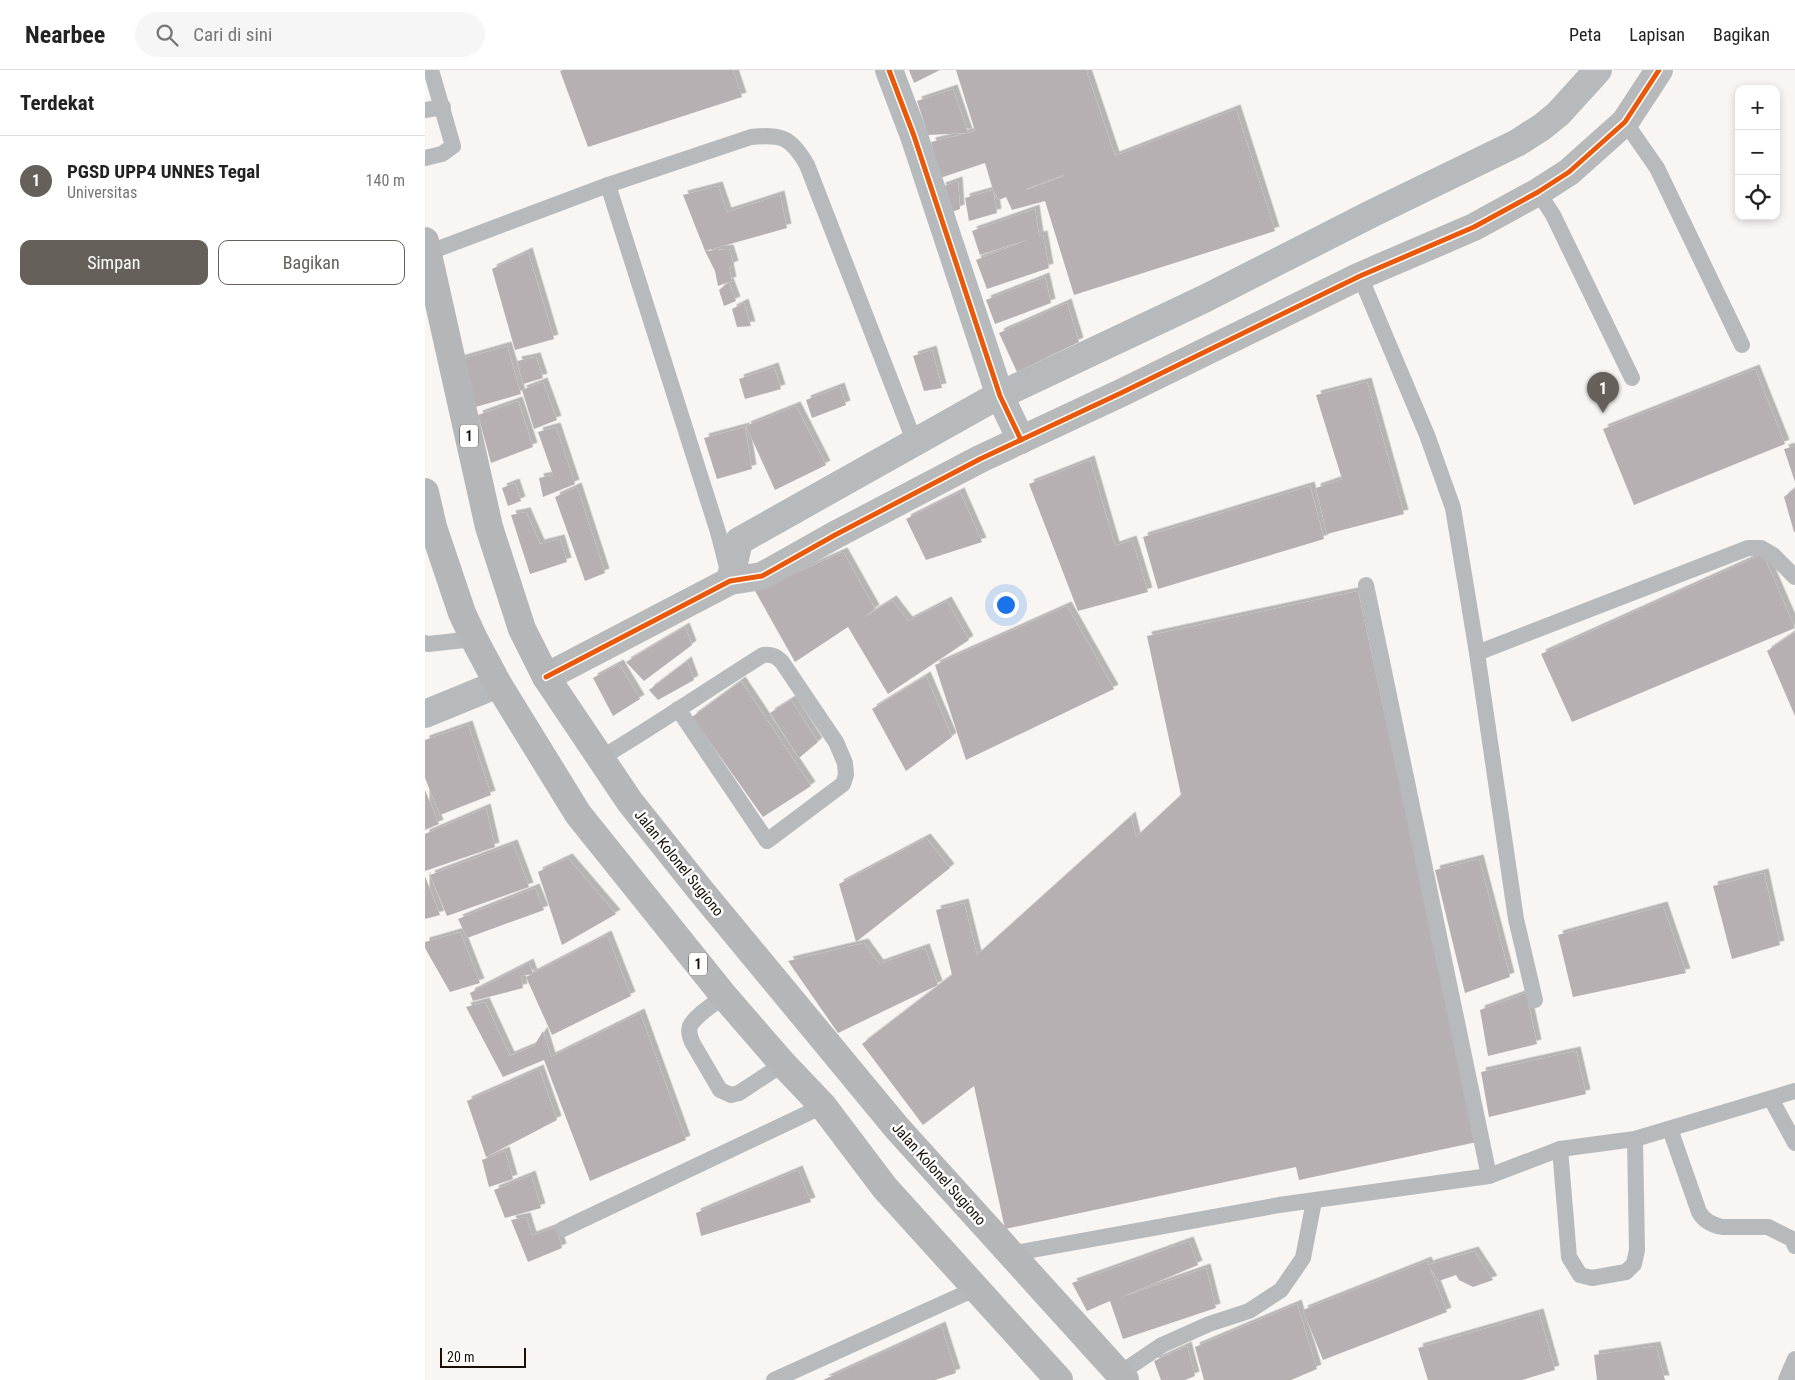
<!DOCTYPE html>
<html lang="id">
<meta charset="utf-8">
<style>
:root{--surface:#fff;--page:#f6f6f6;--text:#222;--muted:#767676;--line:#e0e0e0;--accent:#66605a}
body{margin:0;font-family:"Roboto Condensed",sans-serif;background:var(--page);color:var(--text)}
.controls{position:absolute;right:15px;top:15px;display:grid;overflow:hidden;border-radius:10px;box-shadow:0 2px 8px #0003}
.controls button{width:45px;height:45px;display:grid;place-items:center;padding:0;border:0;border-bottom:1px solid var(--line);background:var(--surface);color:var(--text);font:25px sans-serif}
.scale{position:absolute;left:15px;bottom:12px;width:86px;box-sizing:border-box;padding-left:5px;border:2px solid #180f07;border-top:0;font-size:14px;line-height:18px;white-space:nowrap;color:#180f07;-webkit-text-stroke:4px #fff;paint-order:stroke}
.you{position:absolute;left:580px;top:534px;width:18px;height:18px;margin:-12px;border:4px solid #fff;border-radius:50%;background:#1a73e8;box-shadow:0 0 0 8px #1a73e833}
.badge{display:grid;place-items:center;width:32px;height:32px;border-radius:50%;background:var(--accent);color:#fff;font-size:16px;font-weight:700}
.pin{position:absolute;translate:-50% -41px;filter:drop-shadow(0 1px 2px #0008)}
.pin::after{content:'';position:absolute;top:26px;width:18px;height:15px;background:inherit;clip-path:polygon(0 0,100% 0,50% 100%)}
.list{margin:0;padding:0;list-style:none}
h2{display:flex;justify-content:space-between;align-items:center;height:65px;margin:0;padding:0 20px;font-size:21px}
h2 small{font-size:16px;font-weight:400;color:var(--muted)}
.list li{display:grid;grid-template-columns:32px 1fr auto;gap:15px;align-items:center;box-sizing:border-box;height:90px;padding:0 20px;border-top:1px solid var(--line)}
.list b{display:block;font-size:19px;white-space:nowrap}
.list p{margin:0;font-size:16px;white-space:nowrap;color:var(--muted)}
.list em{font-size:16px;font-style:normal;color:var(--muted)}
.actions{display:flex;gap:10px;padding:15px 20px}
.actions a{flex:1;padding:11px 0;border:1px solid var(--accent);border-radius:10px;text-align:center;font-size:18px;color:var(--accent)}
.actions .main{background:var(--accent);color:#fff}
.icon{flex:none;width:28px;height:28px;fill:none;stroke:currentColor;stroke-width:2;stroke-linecap:round;stroke-linejoin:round}
.map{position:relative;flex:none;width:1370px;height:1310px;overflow:hidden}
header{display:flex;align-items:center;gap:30px;box-sizing:border-box;height:70px;padding:0 25px;background:var(--surface);border-bottom:1px solid var(--line)}
header strong{font-size:24px}
nav{display:flex;gap:28px;margin-inline-start:auto;font-size:18px}
.search{width:350px;height:45px;background:var(--page);display:flex;align-items:center;gap:12px;box-sizing:border-box;padding:0 18px;border-radius:28px;color:var(--muted);font-size:19px}
main{display:flex}
aside{flex:1;background:var(--surface)}
.map>svg:first-child{display:block}
</style>
<header>
<strong>Nearbee</strong>
<div class="search"><svg class="icon" aria-label="search" viewBox="0 0 24 24"><circle cx="10" cy="10" r="6"/><path d="M15 15l6 6"/></svg>Cari di sini</div>
<nav><a>Peta</a><a>Lapisan</a><a>Bagikan</a></nav>
</header>
<main>
<aside>
<h2>Terdekat<small></small></h2>
<ul class="list">
<li><span class="badge">1</span><div><b>PGSD UPP4 UNNES Tegal</b><p>Universitas</p></div><em>140 m</em></li>
</ul>
<div class="actions"><a class="main">Simpan</a><a>Bagikan</a></div>
</aside>
<div class="map">
<svg width="1370" height="1310" viewBox="0 0 1370 1310">
<defs>
<filter id="shadow"><feDropShadow dx="4.5" dy="-4.5" stdDeviation="0" flood-color="#0004"/></filter>
</defs>
<rect width="100%" height="100%" fill="#f8f5f3"/>
<!-- building -->
<g fill="#b7b0b3" fill-rule="evenodd" filter="url(#shadow)">
<path d="M138,0h170l9,27 -154,50 -28,-76z"/>
<path d="M484,0h31l-26,13z"/>
<path d="M531,0h130l29,86 121,-47 39,122 -201,64 -29,-94 -33,9 -6,-13 -7,3 -6,-10 -8,-27 -45,15 -9,-36 37,-9 -40,2 -11,-34 36,-12 15,44 7,-2zM638,105l1,1 -38,14v-1z"/>
<path d="M533,111l2,28 -11,4 -8,-26z"/>
<path d="M293,116l9,26 53,-17 7,33 -82,23 -22,-56z"/>
<path d="M568,120l4,23 -28,8 -4,-23z"/>
<path d="M610,139l4,27 4,-1 6,33 -62,21 -11,-29 54,-21 -50,16 -8,-24z"/>
<path d="M304,179l5,16 -5,2 3,14 -3,1 7,19 -12,5 -5,-16 10,-8 -11,4 -3,-15 -10,-20z"/>
<path d="M103,182l26,87 -39,11 -23,-81z"/>
<path d="M620,207l6,26 -56,21 -9,-24z"/>
<path d="M319,233l7,23 -14,1 -5,-18z"/>
<path d="M642,233l12,39 -62,30 -18,-39z"/>
<path d="M82,276l14,48 -49,14 -14,-48z"/>
<path d="M507,280l10,38 -18,3 -11,-35z"/>
<path d="M111,287l7,21 -20,6 -6,-23z"/>
<path d="M349,297l7,22 -36,10 -6,-20z"/>
<path d="M1330,299l30,75 -151,61 -31,-76z"/>
<path d="M118,312l14,38 -23,9 -12,-39z"/>
<path d="M942,312l37,132 -77,20 -11,-46 26,-9 -26,-84z"/>
<path d="M415,317l6,18 -34,13 -6,-18z"/>
<path d="M93,331l15,46 -42,16 -13,-48z"/>
<path d="M371,336l30,59 -51,25 -29,-64z"/>
<path d="M131,357l19,57 -32,13 -4,-19 14,-3 -15,-43z"/>
<path d="M320,357l7,42 -35,10 -13,-41z"/>
<path d="M1370,376v36l-11,-33z"/>
<path d="M665,390l25,86 17,-6 16,52 -70,19 -49,-127z"/>
<path d="M90,413l6,18 -13,5 -6,-18z"/>
<path d="M885,416l14,53 -166,50 -15,-52z"/>
<path d="M152,417l28,86 -20,8 -30,-84z"/>
<path d="M1370,418v44h-1l-10,-35z"/>
<path d="M535,422l22,50 -56,18 -20,-41z"/>
<path d="M101,442l14,32 20,-5 7,23 -37,12 -19,-59z"/>
<path d="M418,482l32,57 -12,9 29,-18 16,21 39,-20 22,39 -81,54 -40,-67 -53,35 -40,-71z"/>
<path d="M1338,484l32,74 -223,94 -31,-68z"/>
<path d="M933,521l119,551 -178,38 -3,-13 -291,62 -31,-143 -51,39 -61,-81 90,-69 -16,-65 28,-7 13,52 154,-139 5,21 45,-42 -34,-159z"/>
<path d="M642,536l47,83 -148,71 -31,-95z"/>
<path d="M260,557l7,18 -48,36 -18,-19z"/>
<path d="M1370,562v84l-28,-65z"/>
<path d="M262,591l7,19 -36,20 -9,-10z"/>
<path d="M194,594l21,35 -27,17 -20,-38z"/>
<path d="M501,606l26,61 -46,34 -34,-62z"/>
<path d="M316,611l70,105 -48,31 -71,-100z"/>
<path d="M366,630l27,42 -19,16 -29,-45z"/>
<path d="M43,655l23,70 -51,20 -15,-37v-38z"/>
<path d="M0,720l14,34 -14,6z"/>
<path d="M61,738l9,39 -70,24v-37z"/>
<path d="M501,768l24,30 -94,74 -17,-58z"/>
<path d="M88,774l16,43 -82,29 -17,-41z"/>
<path d="M143,788l48,56 -54,31 -24,-73z"/>
<path d="M1054,789l31,118 -45,16 -30,-123z"/>
<path d="M1339,803l16,72 -48,14 -19,-73z"/>
<path d="M0,806l15,39 -15,4z"/>
<path d="M110,818l9,22 -77,28 -9,-19z"/>
<path d="M1238,836l23,67 -113,24 -15,-62z"/>
<path d="M35,862l20,51 -30,9 -25,-44v-6z"/>
<path d="M182,865l24,61 -79,39 -26,-58z"/>
<path d="M439,873l15,21 46,-16 13,37 -100,48 -50,-72z"/>
<path d="M104,893l4,11 -12,2 2,12 -50,13 -3,-8z"/>
<path d="M1101,923l11,51 -49,12 -8,-46z"/>
<path d="M60,932l25,54 24,-10 9,-15 8,26 89,-44 46,127 -96,41 -46,-121 -41,17 -37,-70z"/>
<path d="M1151,981l10,43 -97,23 -8,-45z"/>
<path d="M114,999l18,51 -71,37 -19,-56z"/>
<path d="M80,1081l8,28 -24,8 -7,-27z"/>
<path d="M373,1100l13,32 -110,34 -5,-23z"/>
<path d="M106,1105l10,33 -36,10 -11,-28z"/>
<path d="M101,1147l6,19 24,-9 6,21 -34,14 -17,-42z"/>
<path d="M764,1171l9,24 -79,33 87,-30 10,40 -93,31 -13,-38 -23,10 -15,-28z"/>
<path d="M1049,1181l19,29 -20,7 -14,-7 -3,-5 -17,6 -11,-16z"/>
<path d="M1002,1191l20,51 -124,48 -20,-50z"/>
<path d="M872,1234l20,65 -26,11h-87l-9,-33z"/>
<path d="M1114,1243l16,57 -33,10h-94l-10,-32z"/>
<path d="M516,1256l15,47 -21,7h-112z"/>
<path d="M762,1276l8,30 -10,4h-24l-7,-19z"/>
<path d="M1231,1276l9,34h-68l-3,-25z"/>
</g>
<g fill="none" stroke-linecap="round" stroke-linejoin="round">
<!-- lane -->
<g stroke="#b7babc" stroke-width="16">
<path d="M0,40l18,-3"/>
<path d="M1200,52l32,46 85,177"/>
<path d="M0,88l17,-4 11,-8 -22,-76"/>
<path d="M183,115l110,347 10,39"/>
<path d="M1113,122l15,23 79,163"/>
<path d="M2,183l181,-68 143,-48c31,-3 40,0 56,28l108,278"/>
<path d="M935,206l67,159 26,73 24,145 39,266 19,81"/>
<path d="M941,515l123,591"/>
<path d="M0,573l3,1 46,-5"/>
<path d="M1052,583l271,-105h13l12,7 22,22"/>
<path d="M176,688c55,-33 108,-69 162,-103 9,-1 13,1 19,7l54,80 9,21 1,12 -3,9 -76,57 -89,-132"/>
<path d="M299,926c-9,7 -29,20 -34,30 -2,6 0,11 2,16l28,48 11,5 8,-2 44,-29"/>
<path d="M1346,1029l24,44"/>
<path d="M1245,1059l29,83c5,9 13,13 23,15h46l24,12 3,7"/>
<path d="M1135,1079l9,108 11,18 12,3 34,-6 8,-8 3,-14 -2,-111"/>
<path d="M138,1159l260,-123"/>
<path d="M585,1184l269,-49 210,-29 71,-27 75,-10 160,-48"/>
<path d="M694,1304l43,-29 47,-21 40,-13 32,-21 22,-32 11,-57"/>
<path d="M349,1310l203,-92"/>
<path d="M1361,1310l9,-21"/>
</g>
<!-- street -->
<g stroke="#b7babc" stroke-width="28">
<path d="M464,0l25,66 86,260 21,44"/>
<path d="M305,511l9,-40 251,-141 214,-101 169,-86 144,-70 25,-16 16,-13 40,-44"/>
<path d="M0,644l73,-30"/>
</g>
<!-- secondary -->
<path stroke="#b7b9bb" stroke-width="28" d="M121,607l184,-96 32,-5 73,-41 145,-76 141,-66 239,-117 114,-49 64,-35 31,-20 56,-50 34,-52"/>
<!-- highway -->
<g stroke="#b4b6b8" stroke-width="28">
<path d="M0,171l64,286 33,102 24,48 84,125 71,89 196,237 228,252"/>
<path d="M0,422l8,35 29,86 12,26 24,45 80,130 146,182 59,68 40,42 62,82 174,192"/>
</g>
<defs>
<g id="cycleway">
<path d="M464,0l25,66 86,260 21,44"/>
<path d="M121,607l184,-96 32,-5 73,-41 145,-76 141,-66 239,-117 114,-49 64,-35 31,-20 56,-50 34,-52"/>
</g>
</defs>
<!-- cycleway casing -->
<use href="#cycleway" stroke="#fff" stroke-width="8"/>
<!-- cycleway -->
<use href="#cycleway" stroke="#e8590c" stroke-width="5"/>
</g>
<g text-anchor="middle" dominant-baseline="central" stroke-width="5" stroke-linejoin="round" paint-order="stroke">
<!-- shield labels -->
<g fill="#fff" stroke="#5d5751" stroke-width="1">
<rect x="35" y="354.5" width="18" height="23" rx="4"/>
<rect x="264" y="882.5" width="18" height="23" rx="4"/>
</g>
<g font-size="14" font-weight="bold" fill="#180f07">
<text x="44" y="366">1</text>
<text x="273" y="894">1</text>
</g>
<!-- street labels -->
<g font-size="15" fill="#180f07" stroke="#fff">
<text transform="translate(254 793) rotate(51)">Jalan Kolonel Sugiono</text>
<text transform="translate(514 1104) rotate(48)">Jalan Kolonel Sugiono</text>
</g>
</g>
</svg>
<div class="controls">
<button>+</button>
<button>−</button>
<button><svg class="icon" aria-label="locate" viewBox="0 0 24 24"><circle cx="12" cy="12" r="6"/><path d="M12 2v4M12 18v4M2 12h4M18 12h4"/></svg></button>
</div>
<div class="scale">20 m</div>
<div class="you"></div>
<div class="pin badge" style="left:1178px;top:343px">1</div>
</div>
</main>
